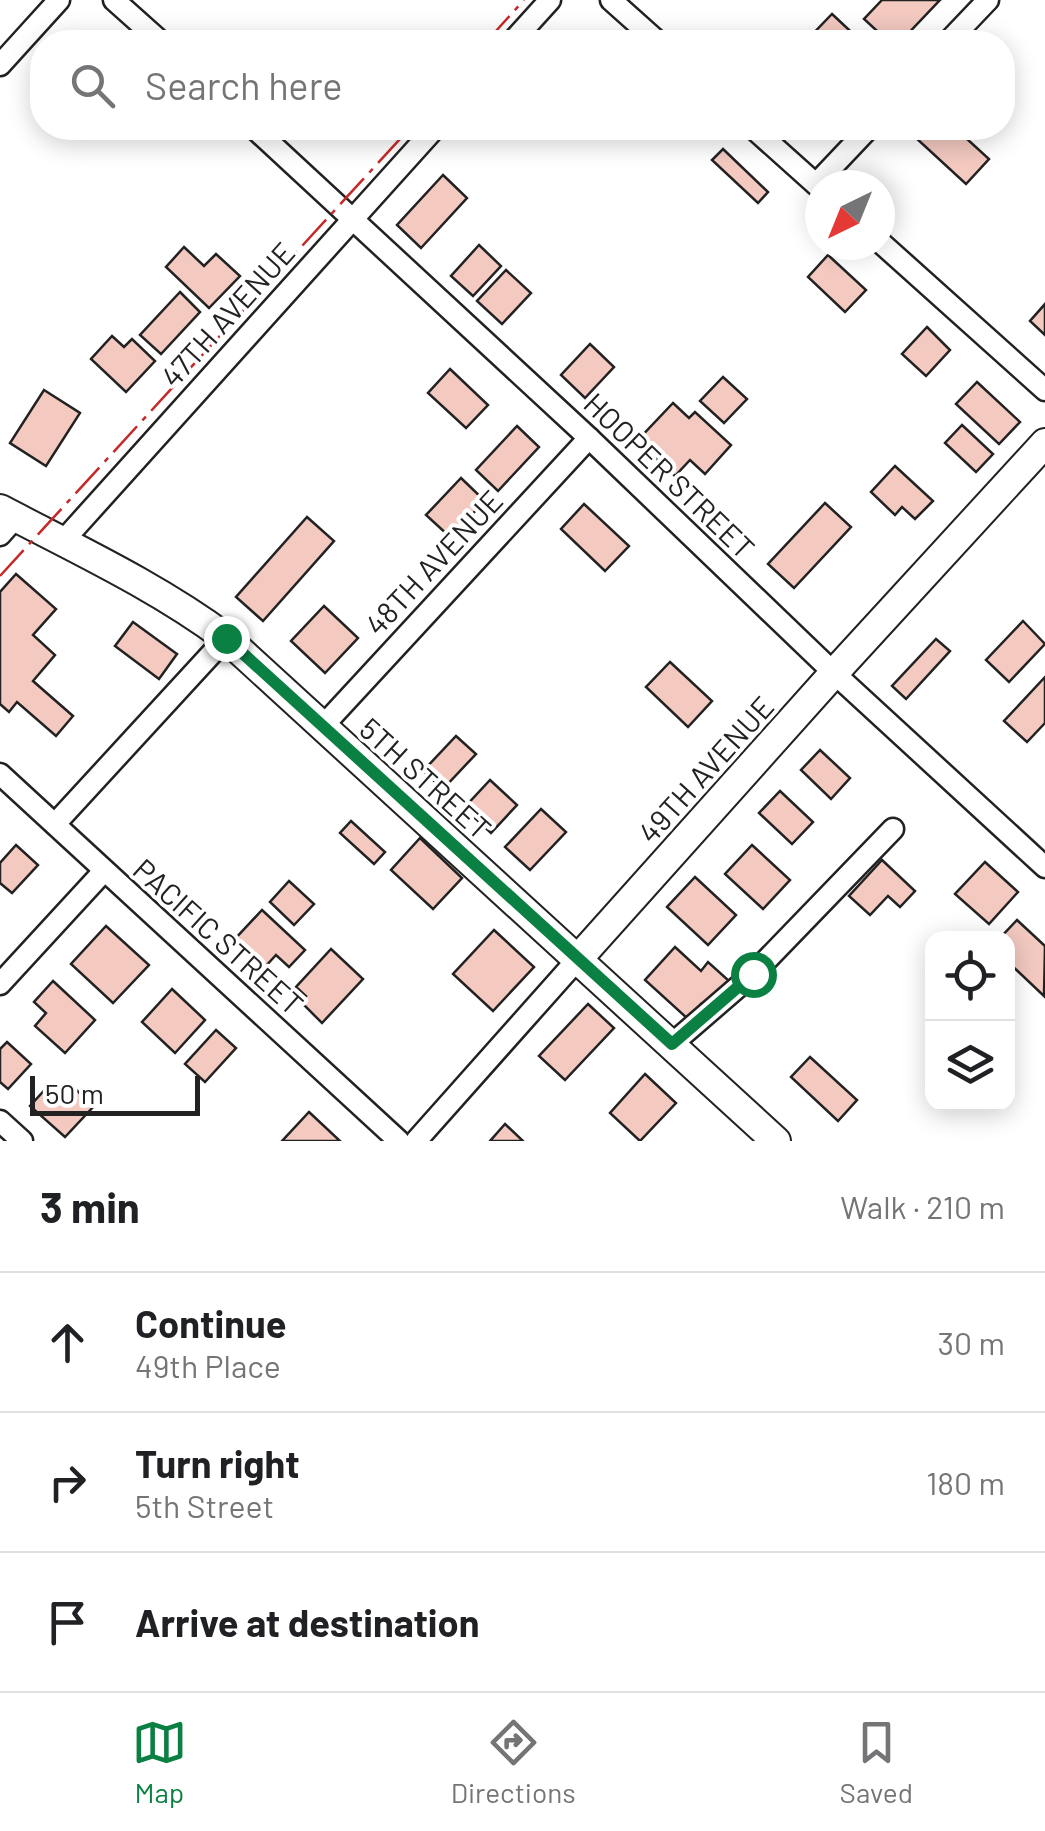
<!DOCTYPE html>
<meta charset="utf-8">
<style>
:root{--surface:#fff;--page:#f2f2f2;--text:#202124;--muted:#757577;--line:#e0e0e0;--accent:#0b8043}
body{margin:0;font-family:Barlow,sans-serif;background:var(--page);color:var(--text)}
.controls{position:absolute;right:30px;bottom:30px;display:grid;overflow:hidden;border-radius:20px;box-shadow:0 5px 25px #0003}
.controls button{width:90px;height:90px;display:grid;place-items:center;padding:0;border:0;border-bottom:2px solid var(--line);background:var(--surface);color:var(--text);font:50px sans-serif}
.compass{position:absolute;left:805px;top:170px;width:90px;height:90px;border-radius:50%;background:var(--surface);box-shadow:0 5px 25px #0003;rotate:223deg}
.scale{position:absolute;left:30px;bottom:25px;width:170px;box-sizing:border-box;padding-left:10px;border:5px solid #222;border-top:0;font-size:28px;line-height:35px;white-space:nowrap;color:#222;-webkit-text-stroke:8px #fff;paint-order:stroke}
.stop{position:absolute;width:30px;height:30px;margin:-22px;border:8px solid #0b8043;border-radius:50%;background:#fff}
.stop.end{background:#0b8043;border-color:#fff;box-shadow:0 2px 10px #0008}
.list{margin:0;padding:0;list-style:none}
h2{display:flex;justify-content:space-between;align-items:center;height:130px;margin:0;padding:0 40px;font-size:42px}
h2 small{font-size:32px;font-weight:400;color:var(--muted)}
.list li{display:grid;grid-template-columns:65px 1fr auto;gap:30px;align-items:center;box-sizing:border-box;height:140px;padding:0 40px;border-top:2px solid var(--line)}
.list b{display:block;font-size:38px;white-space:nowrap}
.list p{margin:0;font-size:32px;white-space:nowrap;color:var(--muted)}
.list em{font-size:32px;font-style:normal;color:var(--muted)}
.icon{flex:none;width:55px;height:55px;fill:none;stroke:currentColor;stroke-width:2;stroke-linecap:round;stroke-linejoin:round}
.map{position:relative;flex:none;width:1045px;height:1141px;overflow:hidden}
.search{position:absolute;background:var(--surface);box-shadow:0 5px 25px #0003;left:30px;right:30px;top:30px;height:110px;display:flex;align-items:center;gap:25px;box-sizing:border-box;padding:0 35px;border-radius:40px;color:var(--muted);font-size:38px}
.sheet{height:550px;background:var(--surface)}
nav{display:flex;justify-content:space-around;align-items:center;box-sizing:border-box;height:140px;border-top:2px solid var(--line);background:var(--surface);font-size:28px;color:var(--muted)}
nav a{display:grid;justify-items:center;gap:5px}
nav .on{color:var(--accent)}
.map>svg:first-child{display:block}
</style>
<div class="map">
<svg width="1045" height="1141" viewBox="0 0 1045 1141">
<rect width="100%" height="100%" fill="#fff"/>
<!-- building -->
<g fill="#f3c9c0" stroke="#222" stroke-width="2.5">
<path d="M882,0h58l-40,42h-11l-25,-23z"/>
<path d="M832,14l30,28h-57z"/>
<path d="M926,128h29l34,31 -23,25 -50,-46z"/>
<path d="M723,149l45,43 -10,11 -46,-43z"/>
<path d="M443,175l24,23 -46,50 -24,-23z"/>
<path d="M479,245l22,21 -28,30 -22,-20z"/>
<path d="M184,247l20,19 12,-12 24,22 -31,32 -43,-41z"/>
<path d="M828,255l38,35 -21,22 -37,-35z"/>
<path d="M506,270l25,23 -29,31 -25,-23z"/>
<path d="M180,292l20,20 -39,42 -21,-19z"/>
<path d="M1045,304v31l-15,-14z"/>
<path d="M927,327l23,23 -24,26 -24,-22z"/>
<path d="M112,336l12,11 8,-8 23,22 -29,31 -35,-33z"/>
<path d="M590,344l24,23 -29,31 -24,-23z"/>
<path d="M450,369l38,36 -22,23 -38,-35z"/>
<path d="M723,377l24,22 -23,24 -24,-22z"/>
<path d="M977,382l43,40 -21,22 -43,-40z"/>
<path d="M44,390l36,23 -34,53 -36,-23z"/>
<path d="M673,403l16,15 6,-6 36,33 -26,29 -15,-14 -15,16 -38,-35z"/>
<path d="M962,425l31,29 -17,18 -31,-29z"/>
<path d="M517,426l22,21 -41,44 -22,-21z"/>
<path d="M895,466l38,35 -18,18 -13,-12 -7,8 -24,-23z"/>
<path d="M461,478l24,23 -35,36 -24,-22z"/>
<path d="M825,503l26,24 -57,61 -26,-24z"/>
<path d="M584,504l45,42 -24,25 -44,-42z"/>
<path d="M307,517l27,24 -71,80 -27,-24z"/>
<path d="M16,574l40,35 -23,26 22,20 -22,26 40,35 -17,20 -39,-34 -8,10 -9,-8v-112z"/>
<path d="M324,606l34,32 -33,35 -34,-32z"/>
<path d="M1023,621l22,23 -36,38 -23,-22z"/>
<path d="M133,622l44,32 -18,25 -44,-33z"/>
<path d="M936,639l14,12 -44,48 -14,-13z"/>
<path d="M670,662l42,39 -24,26 -42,-40z"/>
<path d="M1045,677v46l-18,19 -23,-21z"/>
<path d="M456,736l20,18 -33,35 -20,-18z"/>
<path d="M820,750l30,28 -19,21 -30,-29z"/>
<path d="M490,780l27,25 -26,28 -27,-25z"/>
<path d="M780,791l33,31 -21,22 -33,-31z"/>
<path d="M541,809l25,23 -36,38 -25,-23z"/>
<path d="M351,821l34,31 -11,12 -34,-31z"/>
<path d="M420,838l42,40 -29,31 -42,-39z"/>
<path d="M16,845l22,20 -26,28 -12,-10v-20z"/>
<path d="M752,845l38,35 -27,29 -38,-35z"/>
<path d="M882,860l33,31 -15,16 -12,-11 -18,19 -21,-19z"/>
<path d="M985,862l33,30 -29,32 -34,-30z"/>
<path d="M695,877l41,38 -28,30 -41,-38z"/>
<path d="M289,881l25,23 -20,21 -24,-23z"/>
<path d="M262,910l43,40 -16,17 -13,-12 -12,13 -30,-28z"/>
<path d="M1017,920l28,26 -1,50 -36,-34v-24h-8z"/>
<path d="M106,926l43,39 -36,38 -42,-39z"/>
<path d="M494,930l40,37 -41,44 -40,-37z"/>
<path d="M675,947l26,24 7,-9 30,27 -24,27 -13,-12 -13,15 -43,-39z"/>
<path d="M331,949l32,30 -41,44 -21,-21 5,-6 -10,-9z"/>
<path d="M53,981l42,39 -30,33 -30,-27 11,-13 -12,-11z"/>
<path d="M172,989l33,31 -30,33 -33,-31z"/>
<path d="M588,1004l26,24 -49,52 -26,-24z"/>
<path d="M216,1030l20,18 -31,34 -20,-18z"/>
<path d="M7,1042l24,22 -23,25 -8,-7v-33z"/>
<path d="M810,1057l47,43 -19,21 -47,-44z"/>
<path d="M645,1074l31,29 -36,38 -30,-28z"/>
<path d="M51,1083l14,13 8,-9 21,19 -29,31 -35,-31z"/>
<path d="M309,1112l31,29h-58z"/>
<path d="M505,1124l18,17h-33z"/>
</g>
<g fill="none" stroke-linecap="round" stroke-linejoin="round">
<defs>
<g id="street">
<path d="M114,0l47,42"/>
<path d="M611,0l47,42"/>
<path d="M512,42l38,-42"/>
<path d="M948,42l40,-42"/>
<path d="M0,65l59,-65"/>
<path d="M254,128l335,310 245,235 211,194"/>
<path d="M753,128l67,60"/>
<path d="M816,184l53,-56"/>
<path d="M880,242l165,148"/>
<path d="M0,535l16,-18"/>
<path d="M64,540l371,-412"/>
<path d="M322,727l267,-289"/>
<path d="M0,774l399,367"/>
<path d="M55,824l171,-186"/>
<path d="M0,984l104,-113"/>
<path d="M672,1044l81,-70 140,-145"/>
<path d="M0,1121l22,20"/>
<path d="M416,1141l161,-181"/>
</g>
<g id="secondary">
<path d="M0,509c76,40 156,77 226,129l550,503"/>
<path d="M577,960l257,-287 211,-230"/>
</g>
</defs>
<!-- street casing -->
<use href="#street" stroke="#222" stroke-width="25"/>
<!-- secondary casing -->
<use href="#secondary" stroke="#222" stroke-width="32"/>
<!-- street -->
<use href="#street" stroke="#fff" stroke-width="20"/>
<!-- secondary -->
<use href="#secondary" stroke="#fff" stroke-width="28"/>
<!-- power -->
<g stroke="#c62828" stroke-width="2.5" stroke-dasharray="35 8 5 8" stroke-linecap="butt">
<path d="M486,42l38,-42"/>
<path d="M0,576l410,-448"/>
</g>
</g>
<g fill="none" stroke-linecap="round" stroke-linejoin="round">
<!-- route -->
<path stroke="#0b8043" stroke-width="12" d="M226,638l446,406 81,-70"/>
</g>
<g text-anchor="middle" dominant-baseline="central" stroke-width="8" stroke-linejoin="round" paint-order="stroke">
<!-- street labels -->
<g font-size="30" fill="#222" stroke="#fff">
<text transform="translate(227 314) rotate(-48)">47TH AVENUE</text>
<text transform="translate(670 475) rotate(44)">HOOPER STREET</text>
<text transform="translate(433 562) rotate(-47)">48TH AVENUE</text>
<text transform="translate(705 769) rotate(-48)">49TH AVENUE</text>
<text transform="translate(426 778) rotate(42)">5TH STREET</text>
<text transform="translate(219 936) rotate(42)">PACIFIC STREET</text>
</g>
</g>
</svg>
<div class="controls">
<button><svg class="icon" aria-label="locate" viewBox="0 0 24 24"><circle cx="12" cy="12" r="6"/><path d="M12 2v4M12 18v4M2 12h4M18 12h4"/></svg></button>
<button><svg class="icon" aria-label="layers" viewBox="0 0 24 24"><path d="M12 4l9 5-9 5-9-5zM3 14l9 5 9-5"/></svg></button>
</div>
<svg class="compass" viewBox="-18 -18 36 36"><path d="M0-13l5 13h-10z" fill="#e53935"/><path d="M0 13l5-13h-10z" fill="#757577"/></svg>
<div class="scale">50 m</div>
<div class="stop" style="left:753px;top:974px"></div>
<div class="stop end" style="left:226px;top:638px"></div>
<div class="search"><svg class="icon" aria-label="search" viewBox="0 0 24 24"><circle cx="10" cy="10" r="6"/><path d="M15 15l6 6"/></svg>Search here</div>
</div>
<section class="sheet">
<h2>3 min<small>Walk · 210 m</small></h2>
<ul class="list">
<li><svg class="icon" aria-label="ahead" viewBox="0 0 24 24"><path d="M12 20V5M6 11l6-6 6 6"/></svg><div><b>Continue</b><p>49th Place</p></div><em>30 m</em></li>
<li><svg class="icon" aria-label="right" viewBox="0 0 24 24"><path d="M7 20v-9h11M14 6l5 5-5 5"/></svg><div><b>Turn right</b><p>5th Street</p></div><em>180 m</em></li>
<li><svg class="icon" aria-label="arrive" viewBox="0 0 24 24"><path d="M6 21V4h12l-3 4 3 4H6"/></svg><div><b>Arrive at destination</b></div></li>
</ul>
</section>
<nav>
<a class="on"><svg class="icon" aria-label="map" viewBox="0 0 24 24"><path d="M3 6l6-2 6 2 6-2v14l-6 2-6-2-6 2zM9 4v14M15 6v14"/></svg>Map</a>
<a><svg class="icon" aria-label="directions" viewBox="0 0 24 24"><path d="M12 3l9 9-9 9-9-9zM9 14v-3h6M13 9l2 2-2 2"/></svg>Directions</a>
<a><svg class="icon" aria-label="saved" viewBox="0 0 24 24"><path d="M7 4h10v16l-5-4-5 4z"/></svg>Saved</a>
</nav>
